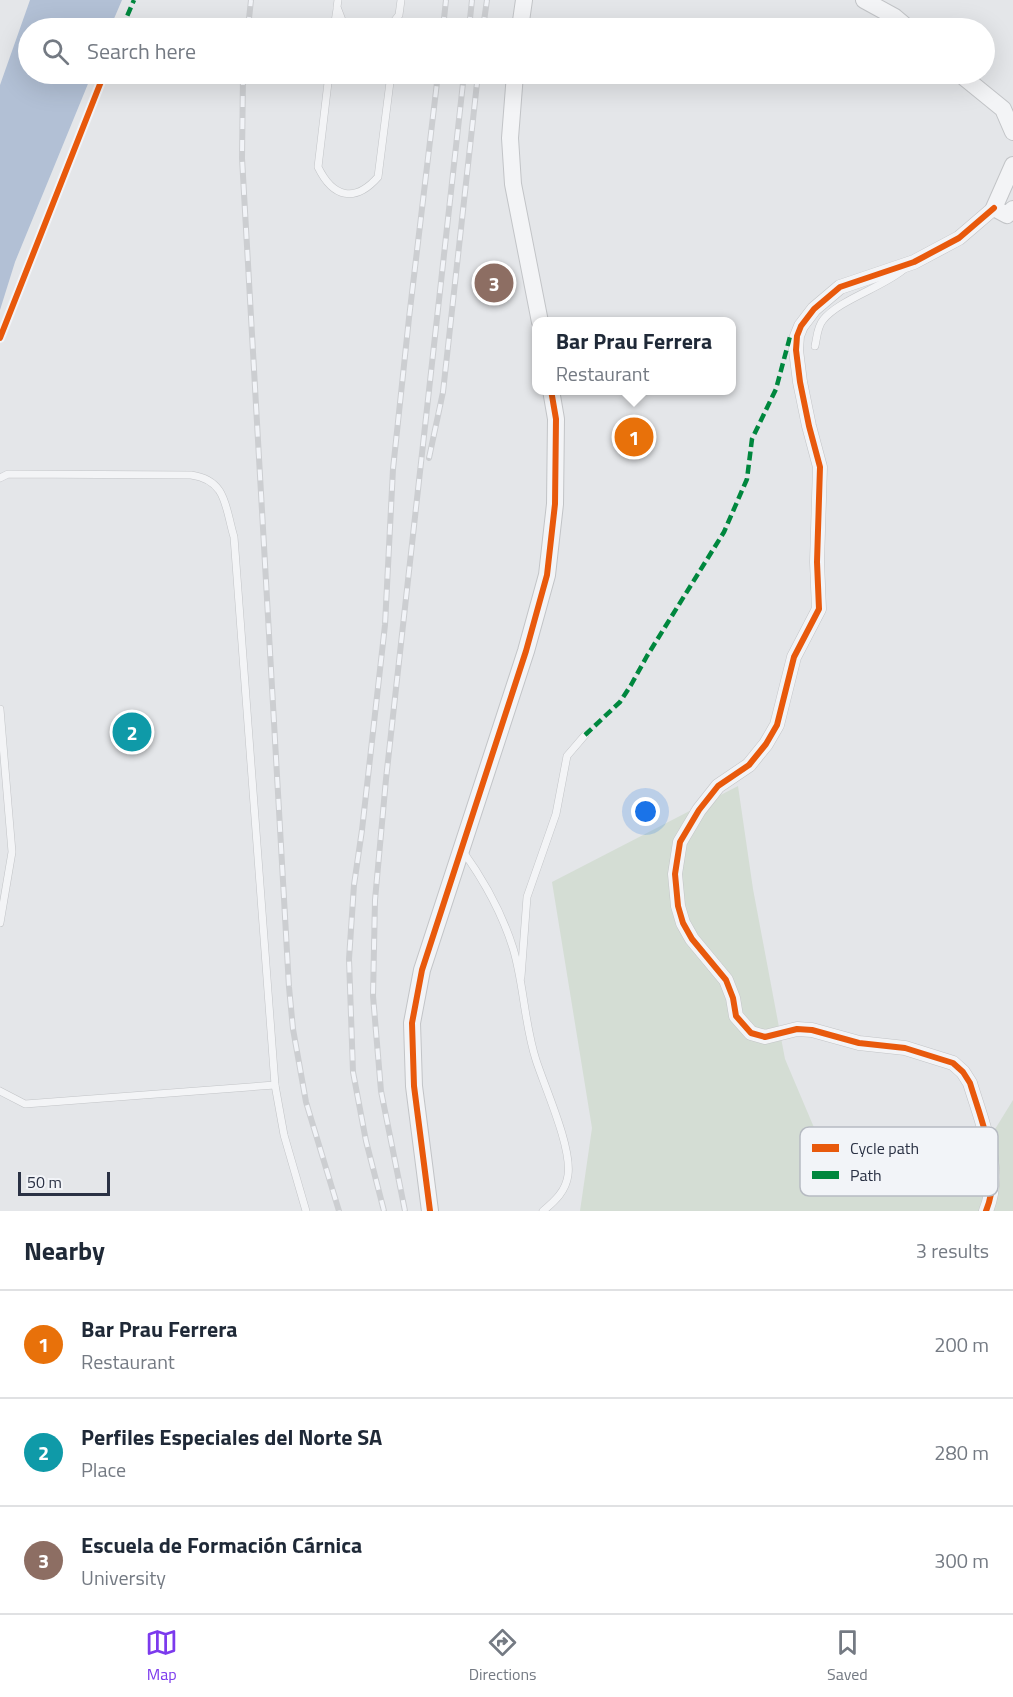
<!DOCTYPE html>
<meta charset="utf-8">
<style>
:root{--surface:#fff;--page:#f2f2f3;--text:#1f2937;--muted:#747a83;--line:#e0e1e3;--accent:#7c3aed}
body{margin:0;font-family:"Titillium Web",sans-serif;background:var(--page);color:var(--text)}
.scale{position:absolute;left:18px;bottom:15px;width:92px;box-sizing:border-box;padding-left:6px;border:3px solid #2a3144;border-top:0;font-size:16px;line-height:21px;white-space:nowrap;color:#2a3144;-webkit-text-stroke:4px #f2f4f8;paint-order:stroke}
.you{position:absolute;left:646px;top:812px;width:21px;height:21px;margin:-15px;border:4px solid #fff;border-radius:50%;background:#1a73e8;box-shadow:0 0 0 9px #1a73e833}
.badge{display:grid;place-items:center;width:39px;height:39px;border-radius:50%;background:var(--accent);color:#fff;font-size:20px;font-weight:700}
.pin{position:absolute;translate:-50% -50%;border:3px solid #fff;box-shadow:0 2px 6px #0006}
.popup{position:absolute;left:532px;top:317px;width:204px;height:78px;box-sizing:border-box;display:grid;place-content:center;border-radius:12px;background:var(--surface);filter:drop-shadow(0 2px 4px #0005);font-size:20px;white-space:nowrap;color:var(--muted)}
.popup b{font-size:22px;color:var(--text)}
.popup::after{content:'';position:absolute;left:50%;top:100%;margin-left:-12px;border:12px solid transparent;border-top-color:var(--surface)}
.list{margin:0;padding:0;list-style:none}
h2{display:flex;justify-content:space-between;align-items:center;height:78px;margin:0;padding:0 24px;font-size:26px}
h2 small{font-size:20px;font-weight:400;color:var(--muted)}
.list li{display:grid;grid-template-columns:39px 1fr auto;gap:18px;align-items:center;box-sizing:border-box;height:108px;padding:0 24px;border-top:2px solid var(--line)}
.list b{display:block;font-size:22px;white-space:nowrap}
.list p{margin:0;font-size:20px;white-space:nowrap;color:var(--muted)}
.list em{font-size:20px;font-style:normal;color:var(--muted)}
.icon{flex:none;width:33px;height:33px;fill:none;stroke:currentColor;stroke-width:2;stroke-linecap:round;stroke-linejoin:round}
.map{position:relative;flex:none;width:1013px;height:1211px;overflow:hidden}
.search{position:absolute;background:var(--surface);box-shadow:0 6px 24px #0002;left:18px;right:18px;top:18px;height:66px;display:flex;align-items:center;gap:15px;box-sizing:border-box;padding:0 21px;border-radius:33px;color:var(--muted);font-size:22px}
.sheet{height:402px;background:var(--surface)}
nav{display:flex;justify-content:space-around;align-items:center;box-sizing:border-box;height:84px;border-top:2px solid var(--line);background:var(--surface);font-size:16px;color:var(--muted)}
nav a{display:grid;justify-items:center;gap:3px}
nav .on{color:var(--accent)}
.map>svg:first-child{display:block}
</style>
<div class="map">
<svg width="1013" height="1211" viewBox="0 0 1013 1211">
<rect width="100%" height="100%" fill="#e4e6e9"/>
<!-- green -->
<path fill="#d4ddd4" d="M738,786l15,103 32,170 55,130 117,2 56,-91v111h-433l12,-83 -40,-246z"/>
<!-- water -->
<path fill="#b2c0d5" d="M30,0h92l-12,28h-82v46h64l-77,188 -15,48v-225z"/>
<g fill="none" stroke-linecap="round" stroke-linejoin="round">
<defs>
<g id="service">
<path d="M338,0l-1,7 8,21"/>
<path d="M334,28l3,-19"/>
<path d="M389,28l10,-13 2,-15"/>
<path d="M329,74l-11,93c15,31 37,36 60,10l13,-103"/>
<path d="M815,346c2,-8 2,-19 8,-26 16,-20 58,-32 80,-50"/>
<path d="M0,478l8,-4 183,1c36,5 34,32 43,62l41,548 9,50 22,76"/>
<path d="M0,709l12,143 -12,71"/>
<path d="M462,850c21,29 40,63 51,98 11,36 11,75 23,112 9,28 36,87 32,115 -2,16 -13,26 -25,36"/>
<path d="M521,977l6,-80 29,-83 11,-58 18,-21"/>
<path d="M0,1091l25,13 250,-19"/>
</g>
<path id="minor" d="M986,1211c17,-41 -4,-88 -16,-128l-7,-11 -10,-9 -48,-15 -46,-5 -47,-13 -15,-1 -32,8 -14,-4 -15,-17 -3,-18 -7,-18 -34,-41 -9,-16 -5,-17 -3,-32 5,-32 19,-32 19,-24 31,-21 17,-21 11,-19 17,-68 25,-48 -2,-47 3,-95 -11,-41 -9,-44 -4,-32 1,-14 4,-10 13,-17 26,-22 74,-25 45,-24 35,-30"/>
<g id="tertiary">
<path d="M864,0l31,17 13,11"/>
<path d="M520,28l4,-28"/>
<path d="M515,74l-5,64 3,46 27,138"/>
<path d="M960,74l43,35 10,23"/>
<path d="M1013,165l-19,43 13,7 6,-6"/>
<path d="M430,1211l-16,-125 -2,-63 10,-53 104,-319 21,-76 8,-71 1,-85 -5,-29"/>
</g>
</defs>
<!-- service casing -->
<use href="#service" stroke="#c2c4c7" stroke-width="8"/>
<!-- minor casing -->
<use href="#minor" stroke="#c2c4c7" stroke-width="15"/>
<!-- tertiary casing -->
<use href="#tertiary" stroke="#c2c4c7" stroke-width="18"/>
<!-- service -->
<use href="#service" stroke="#f3f4f6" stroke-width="7"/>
<!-- minor -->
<use href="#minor" stroke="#f3f4f6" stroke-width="14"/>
<!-- tertiary -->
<use href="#tertiary" stroke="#f3f4f6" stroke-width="16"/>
<defs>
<g id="rail">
<path d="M248,28l3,-28"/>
<path d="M443,28l3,-28"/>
<path d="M469,28l3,-28"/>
<path d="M483,28l4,-28"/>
<path d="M243,74l-1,84 47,829 4,42 13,73 33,109"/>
<path d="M429,458l14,-66 35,-318"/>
<path d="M384,1211l-18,-70 -13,-69 -4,-113 5,-74 8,-55 23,-205 8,-156 16,-151 29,-244"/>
<path d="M405,1211l-24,-120 -8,-95 2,-96 11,-121 78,-705"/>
</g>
</defs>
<!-- rail casing -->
<use href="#rail" stroke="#ccced1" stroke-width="6"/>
<!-- rail -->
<use href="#rail" stroke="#f2f4f8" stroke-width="4" stroke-dasharray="11" stroke-linecap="butt"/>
<!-- quiet -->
<g stroke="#00873e" stroke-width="4.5" stroke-dasharray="9 4.5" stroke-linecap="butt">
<path d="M122,28l12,-28"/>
<path d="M585,735l35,-33 11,-17 16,-29 77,-124 23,-53 5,-40 24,-50 15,-56"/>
</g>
<defs>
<g id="cycleway">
<path d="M0,338l104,-264"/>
<path d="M430,1211l-16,-125 -2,-63 10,-53 104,-319 21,-76 8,-71 1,-85 -5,-29"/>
<path d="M986,1211c17,-41 -4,-88 -16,-128l-7,-11 -10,-9 -48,-15 -46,-5 -47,-13 -15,-1 -32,8 -14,-4 -15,-17 -3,-18 -7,-18 -34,-41 -9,-16 -5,-17 -3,-32 5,-32 19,-32 19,-24 31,-21 17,-21 11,-19 17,-68 25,-48 -2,-47 3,-95 -11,-41 -9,-44 -4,-32 1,-14 4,-10 13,-17 26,-22 74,-25 45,-24 35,-30"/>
</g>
</defs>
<!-- cycleway casing -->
<use href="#cycleway" stroke="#f2f4f8" stroke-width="10"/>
<!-- cycleway -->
<use href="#cycleway" stroke="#e8590c" stroke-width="6"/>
</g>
<!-- legend -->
<rect x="800" y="1127" width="198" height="69" rx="9" fill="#f2f4f8" stroke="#b6bac2" stroke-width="1.5"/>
<rect x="812" y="1144" width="27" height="8" fill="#e8590c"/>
<rect x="812" y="1171" width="27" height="8" fill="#00873e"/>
<g font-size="16" fill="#2a3144">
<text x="850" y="1154">Cycle path</text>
<text x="850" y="1181">Path</text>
</g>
</svg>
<div class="scale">50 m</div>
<div class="you"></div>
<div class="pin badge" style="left:634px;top:437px;background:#e8710a">1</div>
<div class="popup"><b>Bar Prau Ferrera</b>Restaurant</div>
<div class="pin badge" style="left:132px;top:732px;background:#0f9aa8">2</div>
<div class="pin badge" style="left:494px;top:283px;background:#8d6e63">3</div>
<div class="search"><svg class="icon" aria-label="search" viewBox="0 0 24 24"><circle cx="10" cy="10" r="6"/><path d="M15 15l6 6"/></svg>Search here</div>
</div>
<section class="sheet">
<h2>Nearby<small>3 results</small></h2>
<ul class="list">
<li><span class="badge" style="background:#e8710a">1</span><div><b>Bar Prau Ferrera</b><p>Restaurant</p></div><em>200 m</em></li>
<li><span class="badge" style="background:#0f9aa8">2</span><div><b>Perfiles Especiales del Norte SA</b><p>Place</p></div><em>280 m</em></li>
<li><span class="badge" style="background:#8d6e63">3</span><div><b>Escuela de Formación Cárnica</b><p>University</p></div><em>300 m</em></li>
</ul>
</section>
<nav>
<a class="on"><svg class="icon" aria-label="map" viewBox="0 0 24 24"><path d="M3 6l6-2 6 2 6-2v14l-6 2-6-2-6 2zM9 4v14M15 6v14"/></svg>Map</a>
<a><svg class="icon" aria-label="directions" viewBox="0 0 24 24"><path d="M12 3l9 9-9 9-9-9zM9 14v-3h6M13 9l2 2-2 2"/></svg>Directions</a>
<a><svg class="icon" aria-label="saved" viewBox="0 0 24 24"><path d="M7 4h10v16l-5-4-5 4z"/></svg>Saved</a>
</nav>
